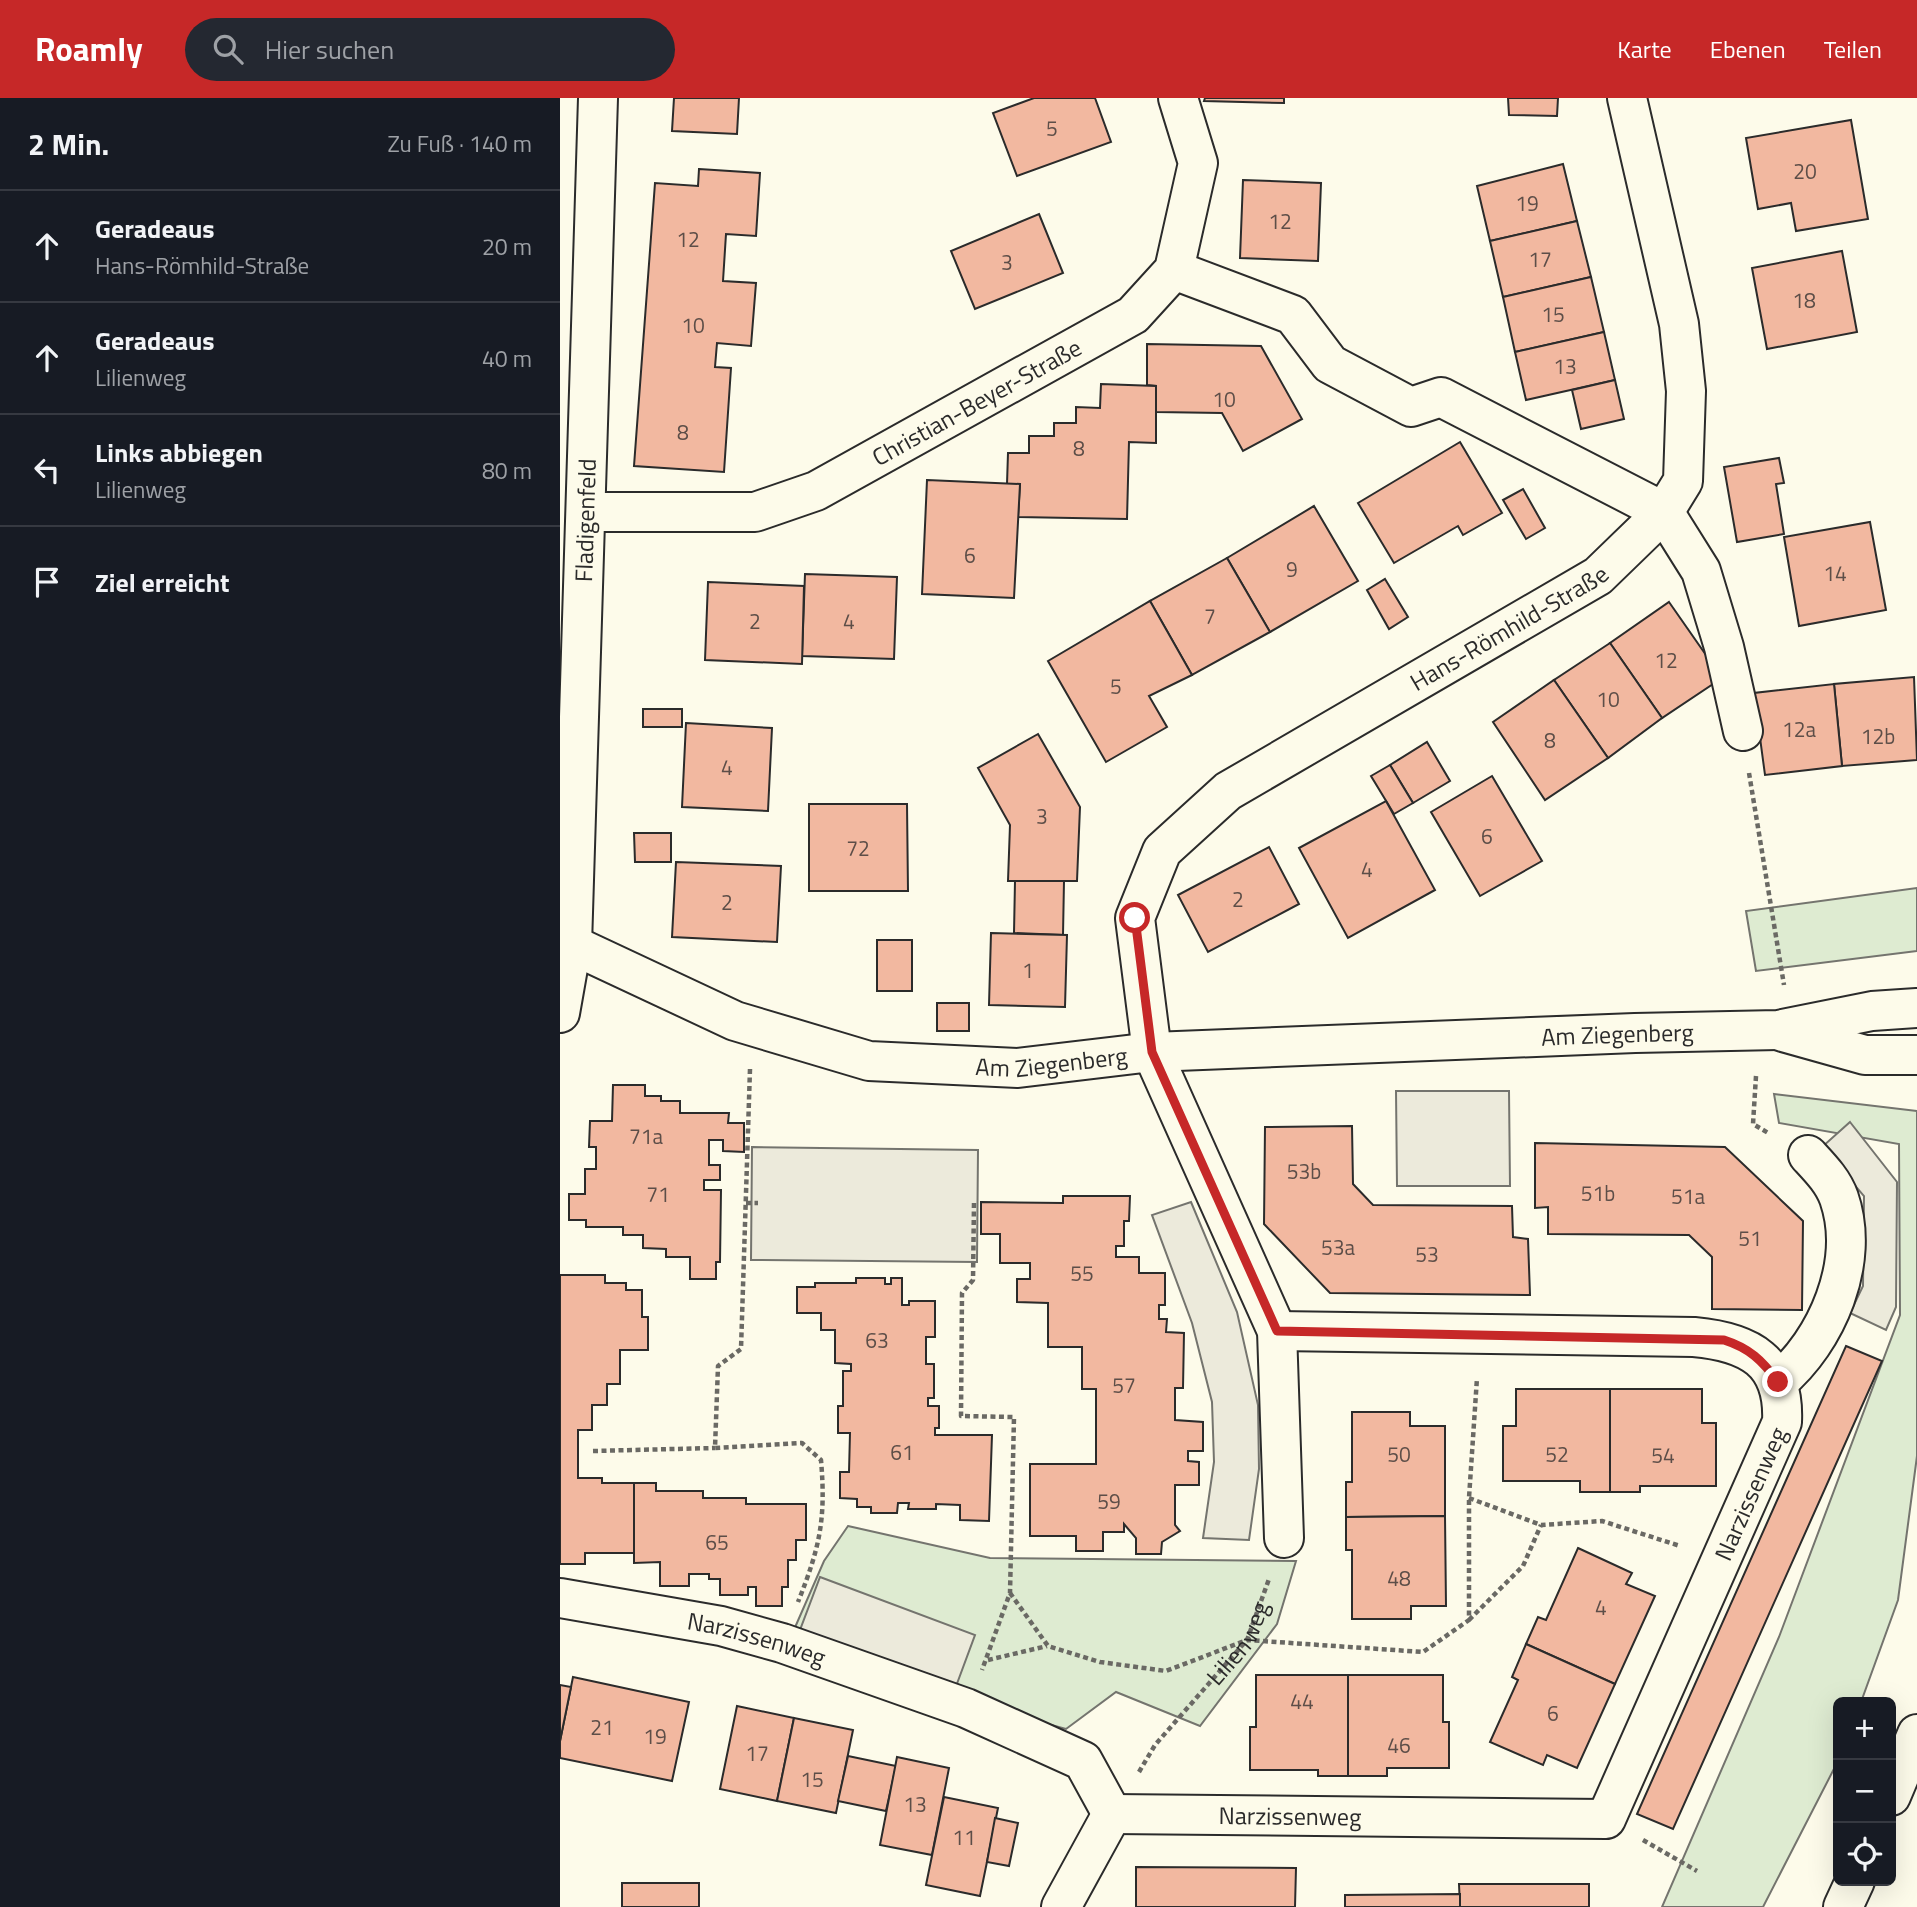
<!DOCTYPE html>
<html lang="de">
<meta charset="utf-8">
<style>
:root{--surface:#171b24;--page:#242831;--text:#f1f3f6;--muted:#9ea1a6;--line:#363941;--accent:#c62828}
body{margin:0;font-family:"Titillium Web",sans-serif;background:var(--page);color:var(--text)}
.controls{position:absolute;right:21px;bottom:21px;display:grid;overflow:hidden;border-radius:10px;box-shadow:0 7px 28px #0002}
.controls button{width:63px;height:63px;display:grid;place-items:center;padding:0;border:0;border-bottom:2px solid var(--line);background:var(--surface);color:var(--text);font:35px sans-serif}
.stop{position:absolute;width:21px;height:21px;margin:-16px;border:5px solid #c62828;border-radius:50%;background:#fff}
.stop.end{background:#c62828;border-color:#fff;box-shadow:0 2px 7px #0008}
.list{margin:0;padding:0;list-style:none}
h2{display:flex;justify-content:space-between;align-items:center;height:91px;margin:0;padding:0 28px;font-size:30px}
h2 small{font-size:23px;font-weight:400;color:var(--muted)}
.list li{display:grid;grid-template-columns:46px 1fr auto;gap:21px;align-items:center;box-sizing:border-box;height:112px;padding:0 28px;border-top:2px solid var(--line)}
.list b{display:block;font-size:26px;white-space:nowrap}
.list p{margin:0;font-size:23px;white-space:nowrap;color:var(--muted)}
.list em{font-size:23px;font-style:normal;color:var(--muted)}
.icon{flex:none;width:38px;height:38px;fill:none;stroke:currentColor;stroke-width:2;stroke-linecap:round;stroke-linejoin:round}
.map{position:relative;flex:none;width:1357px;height:1809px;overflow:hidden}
header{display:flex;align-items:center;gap:42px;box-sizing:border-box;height:98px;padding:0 35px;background:var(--accent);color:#fff}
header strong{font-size:33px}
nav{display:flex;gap:38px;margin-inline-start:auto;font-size:24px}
.search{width:490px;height:63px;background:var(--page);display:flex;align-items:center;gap:18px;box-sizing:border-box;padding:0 24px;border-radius:38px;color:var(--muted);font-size:26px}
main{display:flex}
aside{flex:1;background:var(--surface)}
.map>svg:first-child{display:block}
</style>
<header>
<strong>Roamly</strong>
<div class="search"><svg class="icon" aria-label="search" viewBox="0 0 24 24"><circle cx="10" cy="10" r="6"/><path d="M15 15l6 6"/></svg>Hier suchen</div>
<nav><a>Karte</a><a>Ebenen</a><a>Teilen</a></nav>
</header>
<main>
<aside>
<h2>2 Min.<small>Zu Fuß · 140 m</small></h2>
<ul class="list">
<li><svg class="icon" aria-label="ahead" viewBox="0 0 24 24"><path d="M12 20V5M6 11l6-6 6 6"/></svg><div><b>Geradeaus</b><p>Hans-Römhild-Straße</p></div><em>20 m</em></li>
<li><svg class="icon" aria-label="ahead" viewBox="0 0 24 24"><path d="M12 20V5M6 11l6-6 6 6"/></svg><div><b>Geradeaus</b><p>Lilienweg</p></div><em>40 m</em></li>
<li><svg class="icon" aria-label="left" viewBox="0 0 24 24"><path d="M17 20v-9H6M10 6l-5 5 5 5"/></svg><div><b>Links abbiegen</b><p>Lilienweg</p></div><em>80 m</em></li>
<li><svg class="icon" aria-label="arrive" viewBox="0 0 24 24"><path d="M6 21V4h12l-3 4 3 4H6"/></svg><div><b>Ziel erreicht</b></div></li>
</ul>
</aside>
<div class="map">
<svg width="1357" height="1809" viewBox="0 0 1357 1809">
<rect width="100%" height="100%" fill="#fdfbea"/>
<!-- green -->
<g fill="#deebd1" stroke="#74746e" stroke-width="2">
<path d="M1357,790v63l-161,20 -10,-60z"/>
<path d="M1214,996l143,17v345l-19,144 -37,102h-23v59l-75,146h-101l117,-270 121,-322 -1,-171 -120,-21z"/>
<path d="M288,1428l142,32 306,3 -19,63 -77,102 -84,-34 -50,37 -62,-17 -211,-80 31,-71z"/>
</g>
<!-- parking -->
<g fill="#eceadb" stroke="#74746e" stroke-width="2">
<path d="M836,993h113l1,95h-113z"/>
<path d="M1290,1024l47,60 -1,125 -10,23 -36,-17 13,-27 1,-90 -42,-49z"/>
<path d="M192,1049l226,3 -1,112 -226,-2z"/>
<path d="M631,1104l46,110 21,93 1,64 -10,71 -46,-2 11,-76 -2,-60 -20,-79 -40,-108z"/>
<path d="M260,1479l155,58 -20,54 -155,-59z"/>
</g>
<!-- building -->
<g fill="#f2b8a0" stroke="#2b2b2b" stroke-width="2">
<path d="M114,0h65l-2,36 -65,-3z"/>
<path d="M474,0h61l16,44 -94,34 -24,-63z"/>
<path d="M645,0h79v5l-80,-2z"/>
<path d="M948,0h50l-1,18 -48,-1z"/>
<path d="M1291,22l17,99 -72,12 -5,-28 -33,6 -12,-71z"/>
<path d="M1003,66l14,57 -87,20 -13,-55z"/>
<path d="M139,71l61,4 -4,63 -30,-2 -3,47 33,2 -5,63 -34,-3 -2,24 16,1 -7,104 -90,-6 21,-283 43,3z"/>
<path d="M683,82l78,3 -3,78 -78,-3z"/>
<path d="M479,116l24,59 -88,36 -24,-58z"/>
<path d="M1017,123l14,56 -88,20 -13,-56z"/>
<path d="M1282,153l15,81 -90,17 -15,-81z"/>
<path d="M1031,179l13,55 -89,20 -12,-55z"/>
<path d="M1044,234l11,48 -89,20 -11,-48z"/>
<path d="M587,246l114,2 41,73 -59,32 -21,-38 -66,-1v-26l-9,-1z"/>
<path d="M1055,282l9,39 -43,10 -9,-39z"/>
<path d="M541,286l55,2v57l-27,-1 -2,77 -109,-2 2,-33h-13l1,-31h21v-17h25v-13h22v-16l24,1z"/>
<path d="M900,344l42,71 -39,22 -5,-9 -64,37 -36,-60z"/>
<path d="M1219,360l5,25 -8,1 8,50 -47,8 -13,-75z"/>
<path d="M367,382l93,4 -6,114 -92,-4z"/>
<path d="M963,391l22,39 -19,11 -23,-39z"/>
<path d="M754,408l44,75 -88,51 -43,-74z"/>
<path d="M1310,424l16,88 -87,16 -15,-89z"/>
<path d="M667,460l43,74 -78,43 -42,-74z"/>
<path d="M245,476l92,3 -3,82 -92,-3z"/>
<path d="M825,481l23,38 -19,12 -22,-39z"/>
<path d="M148,484l96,4 -2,78 -97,-4z"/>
<path d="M590,503l42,74 -43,21 18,31 -61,35 -58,-101z"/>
<path d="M1109,504l53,76 -60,40 -52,-75z"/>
<path d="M1050,545l52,75 -54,40 -54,-78z"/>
<path d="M1354,579l3,83 -75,6 -8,-82z"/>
<path d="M994,582l54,78 -63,42 -52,-78z"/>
<path d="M1274,586l8,82 -77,9 -11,-82z"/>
<rect x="83" y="611" width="39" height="18"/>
<path d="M126,625l86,5 -4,83 -86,-4z"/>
<path d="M478,636l42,73 -3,74h-69l2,-56 -32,-57z"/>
<path d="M867,644l23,39 -37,22 -23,-38z"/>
<path d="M830,667l23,38 -19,11 -23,-38z"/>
<path d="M932,678l50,85 -62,35 -49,-84z"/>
<path d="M826,703l49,89 -87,48 -49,-90z"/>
<path d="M249,706h98l1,87h-99z"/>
<path d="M74,735h37v29h-36z"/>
<path d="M709,749l30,57 -91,48 -30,-57z"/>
<path d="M116,764l105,4 -4,76 -105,-5z"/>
<path d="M455,783h49l-1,54 -49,-2z"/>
<path d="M431,835l76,2 -2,72 -76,-2z"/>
<rect x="317" y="842" width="35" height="51"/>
<rect x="377" y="905" width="32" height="28"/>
<path d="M53,987h32v11h16v5h19v12h49l-1,10h16v29l-21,-1v-11h-14v25h11v15h-16v10h17l-1,72h-4v17h-26v-22h-24v-8l-23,-1v-13h-20v-8h-37v-7h-17v-26h16v-25h11v-22h-7l1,-26h22z"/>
<path d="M792,1028l1,58 20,21 139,1 1,31 15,2 2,56 -200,-2 -66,-69 1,-97z"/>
<path d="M975,1045l190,4 78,74 -1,89 -90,-1v-52l-23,-22 -141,-1v-27l-13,1z"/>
<path d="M503,1098h67l-1,25h-5v25h-8v11h23v16h26v32h-6v14h8l-1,13 18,1 -1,55h-8v32l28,2v29h-15v10l11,1v23h-24v40l5,6 -18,11 -1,12h-25v-16l-12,-14v8h-21v19h-27v-15h-46v-72h66v-75h-14v-42h-34v-44l-31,-1v-23h13v-16h-30v-29h-19v-32l82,1z"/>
<path d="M0,1177h45v8h21v7h16v27h6v33h-28v34h-13v21h-15v25h-14v48h24v5h32v70h-49v11h-25z"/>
<path d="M296,1180h29v6h6v-6h11v27h7v-4h26v36h-9v27h8v34h-6v8h11v22h-4v7h57l-3,86 -29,-1v-15l-24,-1v5h-28l1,-6h-11l-1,10h-26v-6h-14v-8l-17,-1v-26h9l1,-39h-12v-27h5v-35h8v-7l-16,-1v-33h-14v-17h-24v-26h18v-4h41z"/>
<path d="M1286,1248l36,15 -209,468 -36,-15z"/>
<path d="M956,1291h94v103h-30v-11h-77v-55h13z"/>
<path d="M1050,1291h92v34h14v63h-76v6h-30z"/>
<path d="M792,1314h58v14h35v90l-99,1v-35h6z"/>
<path d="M74,1385h22v8h47v7h43v6h60v36h-10v20h-8v27h-6v19h-26v-19h-8v8h-28v-16h-11v-5h-20v12h-29v-24l-26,1z"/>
<path d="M885,1418l1,90h-35v13h-59v-69h-6v-33z"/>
<path d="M1018,1450l54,25 -6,11 29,12 -40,88 -89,-40 12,-27 8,3z"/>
<path d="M966,1546l89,40 -38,84 -30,-13 -4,10 -53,-23 28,-62 -6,-3z"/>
<path d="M696,1577h92v101h-30v-6h-68v-43h6z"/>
<path d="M788,1577h95v47h6v46h-62v8h-39z"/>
<path d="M13,1579l116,25 -17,79 -112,-23v-17z"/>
<path d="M0,1587l11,2 -11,54z"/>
<path d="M177,1608l57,12 -17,83 -57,-12z"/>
<path d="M234,1620l59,12 -17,83 -59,-12z"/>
<path d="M288,1658l48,10 -10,45 -48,-10z"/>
<path d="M337,1659l52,11 -17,87 -52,-10z"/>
<path d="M384,1699l54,11 -18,88 -54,-11z"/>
<path d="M435,1720l23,5 -9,43 -22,-4z"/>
<path d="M576,1769l160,1 -1,39h-159z"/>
<rect x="62" y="1785" width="77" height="24"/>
<path d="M899,1786h130v23h-129z"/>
<path d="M900,1796v13h-115v-12z"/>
</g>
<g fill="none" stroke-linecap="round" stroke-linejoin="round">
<defs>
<g id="minor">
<path d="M614,172l119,45 37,49 81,43 30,-10 223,115 37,59 23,76 19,84"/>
<path id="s2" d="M27,414h168l61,-21 317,-176 41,-45 24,-107 -20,-65"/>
<path id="s3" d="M0,841l175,82 134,40 149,7 134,-16 483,-19 143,-3 94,-19 45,-3"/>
<path id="s4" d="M0,915l12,-68 26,-847"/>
<path d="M1223,934l82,23h52"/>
<path d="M1218,1284c49,-41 83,-120 61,-184 -6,-17 -19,-30 -31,-43"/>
<path id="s5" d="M724,1440l-7,-207 -125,-279 -17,-134 27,-67 66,-60 370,-215 66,-64 19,-31 3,-90 -7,-67 -52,-226"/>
<path id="s6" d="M0,1500l161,28 61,17 184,65 117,53 29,53"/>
<path id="s7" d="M552,1716l494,5 176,-397c3,-61 -33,-80 -88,-85l-417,-6"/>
<path d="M501,1809l51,-93"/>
</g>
<g id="major">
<path d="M1331,1698l26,-62"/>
<path d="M1283,1809l12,-26"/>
</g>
</defs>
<!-- minor casing -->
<use href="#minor" stroke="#2b2b2b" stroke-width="42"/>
<!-- major casing -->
<use href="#major" stroke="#2b2b2b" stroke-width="42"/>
<!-- path -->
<g stroke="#6a6964" stroke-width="4.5" stroke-dasharray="5 3.5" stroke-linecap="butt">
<path d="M1189,675l35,212"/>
<path d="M190,971l-9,280 -23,17 -3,82 87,-5 19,17c5,59 -1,87 -23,142"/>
<path d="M1196,978l-3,48 17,10"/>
<path d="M186,1105h12"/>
<path d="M414,1105l-1,77 -11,13 -1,123 53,1 -4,176 -28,77"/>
<path d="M33,1353l122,-3"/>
<path d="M909,1400l72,27 61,-4 78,25"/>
<path d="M450,1495l38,53 52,16 66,9 81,-31 176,12 46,-32v-122l8,-120"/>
<path d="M909,1522l54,-54 18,-41"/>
<path d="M428,1562l59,-14"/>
<path id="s1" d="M579,1674l16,-27 92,-105 22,-61"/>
<path d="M1083,1742l54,31"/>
</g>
<!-- minor -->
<use href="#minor" stroke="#fdfbea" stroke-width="38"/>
<!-- major -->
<use href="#major" stroke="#fdfbea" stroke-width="38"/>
</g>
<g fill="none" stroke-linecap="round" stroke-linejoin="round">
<!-- route -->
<path stroke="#c62828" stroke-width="9" d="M575,820l17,134 125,279 447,9c25,8 38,20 54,42"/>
</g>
<g text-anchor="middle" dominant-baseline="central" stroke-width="5" stroke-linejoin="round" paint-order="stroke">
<!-- number labels -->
<g font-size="21" fill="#5d4e48">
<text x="492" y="30">5</text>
<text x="1245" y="73">20</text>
<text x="967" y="105">19</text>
<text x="720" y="123">12</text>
<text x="128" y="141">12</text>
<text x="980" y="161">17</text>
<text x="447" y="164">3</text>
<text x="1244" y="202">18</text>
<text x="993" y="216">15</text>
<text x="133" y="227">10</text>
<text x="1005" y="268">13</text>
<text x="664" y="301">10</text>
<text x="123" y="334">8</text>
<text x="519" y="350">8</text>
<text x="410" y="457">6</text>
<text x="732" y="471">9</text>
<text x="1275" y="475">14</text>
<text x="650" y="518">7</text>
<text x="195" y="523">2</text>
<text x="289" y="523">4</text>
<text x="1106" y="562">12</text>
<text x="556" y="588">5</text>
<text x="1048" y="601">10</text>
<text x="1239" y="631">12a</text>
<text x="1318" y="638">12b</text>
<text x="990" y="642">8</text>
<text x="167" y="669">4</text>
<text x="482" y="718">3</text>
<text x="927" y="738">6</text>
<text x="298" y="750">72</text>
<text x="807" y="771">4</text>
<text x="678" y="801">2</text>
<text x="167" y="804">2</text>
<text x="468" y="872">1</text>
<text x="86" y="1038">71a</text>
<text x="744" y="1073">53b</text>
<text x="1038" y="1095">51b</text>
<text x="98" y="1096">71</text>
<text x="1128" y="1098">51a</text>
<text x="1190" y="1140">51</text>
<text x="778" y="1149">53a</text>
<text x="867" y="1156">53</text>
<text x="522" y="1175">55</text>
<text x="317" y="1242">63</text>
<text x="564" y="1287">57</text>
<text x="342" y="1354">61</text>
<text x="839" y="1356">50</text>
<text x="997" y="1356">52</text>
<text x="1103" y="1357">54</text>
<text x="549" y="1403">59</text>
<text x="157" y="1444">65</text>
<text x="839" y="1480">48</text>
<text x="1041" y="1509">4</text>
<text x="742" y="1603">44</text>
<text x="993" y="1615">6</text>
<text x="42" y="1629">21</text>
<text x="95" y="1638">19</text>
<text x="839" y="1647">46</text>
<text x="197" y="1655">17</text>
<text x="252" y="1681">15</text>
<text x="355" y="1706">13</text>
<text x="404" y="1739">11</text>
</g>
<!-- street labels -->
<g font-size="24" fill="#2b2b2b" stroke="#fdfbea">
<text stroke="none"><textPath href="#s2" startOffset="416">Christian-Beyer-Straße</textPath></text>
<text stroke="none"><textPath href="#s4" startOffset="494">Fladigenfeld</textPath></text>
<text stroke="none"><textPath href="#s5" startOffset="1134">Hans-Römhild-Straße</textPath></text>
<text stroke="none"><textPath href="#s3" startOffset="1083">Am Ziegenberg</textPath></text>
<text stroke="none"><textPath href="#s3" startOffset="516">Am Ziegenberg</textPath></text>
<text stroke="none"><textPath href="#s7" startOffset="850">Narzissenweg</textPath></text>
<text stroke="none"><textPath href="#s1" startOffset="164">Lilienweg</textPath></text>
<text stroke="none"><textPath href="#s6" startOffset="201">Narzissenweg</textPath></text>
<text stroke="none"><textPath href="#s7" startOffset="178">Narzissenweg</textPath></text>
</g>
</g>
</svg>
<div class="controls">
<button>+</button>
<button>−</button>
<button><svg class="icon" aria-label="locate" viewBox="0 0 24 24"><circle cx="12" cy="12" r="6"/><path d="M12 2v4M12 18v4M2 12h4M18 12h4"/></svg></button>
</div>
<div class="stop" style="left:575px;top:820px"></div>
<div class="stop end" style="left:1218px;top:1284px"></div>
</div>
</main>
